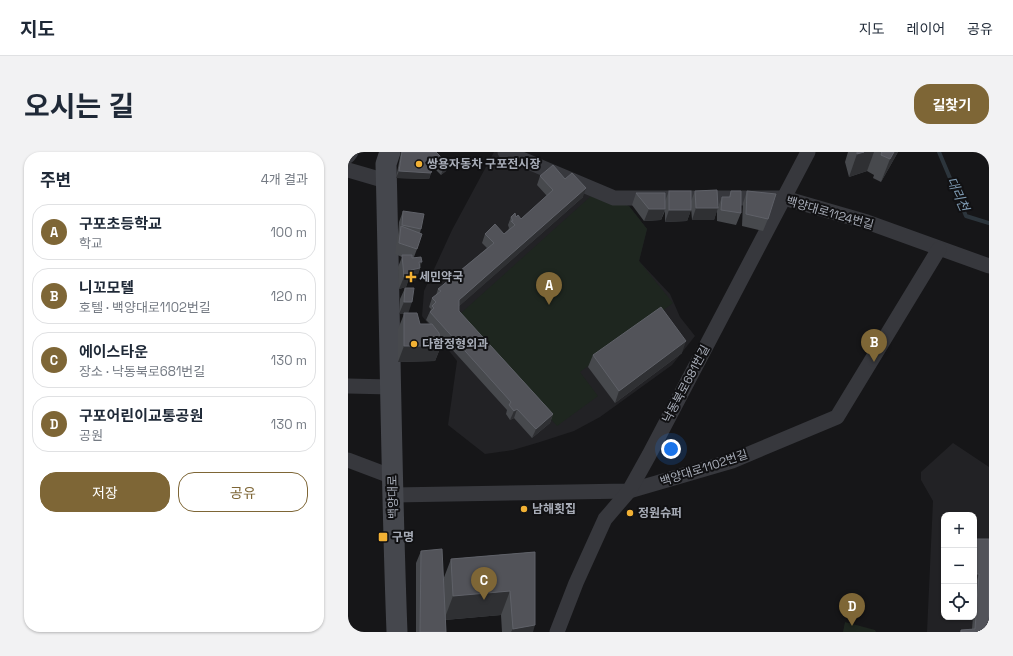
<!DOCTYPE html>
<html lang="ko">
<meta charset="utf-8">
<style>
:root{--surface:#fff;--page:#f2f2f3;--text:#1f2937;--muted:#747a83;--line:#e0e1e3;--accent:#7e6636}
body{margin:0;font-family:"Space Grotesk","Noto Sans KR",sans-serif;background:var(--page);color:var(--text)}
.controls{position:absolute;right:12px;bottom:12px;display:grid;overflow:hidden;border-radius:8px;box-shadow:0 1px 3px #0004}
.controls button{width:36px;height:36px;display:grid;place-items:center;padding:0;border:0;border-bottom:1px solid var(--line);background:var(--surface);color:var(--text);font:20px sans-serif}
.you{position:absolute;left:323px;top:297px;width:14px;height:14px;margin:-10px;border:3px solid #fff;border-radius:50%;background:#1a73e8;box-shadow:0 0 0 6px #1a73e833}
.badge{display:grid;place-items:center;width:26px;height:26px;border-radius:50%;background:var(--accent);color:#fff;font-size:13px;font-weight:700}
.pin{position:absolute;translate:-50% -33px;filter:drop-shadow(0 1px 2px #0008)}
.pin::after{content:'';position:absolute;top:21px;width:14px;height:12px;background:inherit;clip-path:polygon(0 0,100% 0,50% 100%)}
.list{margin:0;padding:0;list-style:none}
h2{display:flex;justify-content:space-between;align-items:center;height:52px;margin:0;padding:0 16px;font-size:17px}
h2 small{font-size:13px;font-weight:400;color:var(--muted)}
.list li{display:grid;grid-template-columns:26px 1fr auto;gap:12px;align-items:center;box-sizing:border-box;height:56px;margin:0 8px 8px;padding:0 8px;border:1px solid var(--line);border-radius:16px}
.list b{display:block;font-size:15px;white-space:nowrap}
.list p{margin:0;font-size:13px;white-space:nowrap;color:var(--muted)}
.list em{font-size:13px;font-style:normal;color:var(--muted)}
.actions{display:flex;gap:8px;padding:12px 16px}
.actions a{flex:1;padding:9px 0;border:1px solid var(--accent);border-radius:16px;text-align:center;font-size:14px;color:var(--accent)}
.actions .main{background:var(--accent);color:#fff}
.icon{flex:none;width:22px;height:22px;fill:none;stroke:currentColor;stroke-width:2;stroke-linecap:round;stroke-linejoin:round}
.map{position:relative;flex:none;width:641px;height:480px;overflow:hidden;border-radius:16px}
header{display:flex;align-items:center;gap:24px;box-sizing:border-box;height:56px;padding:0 20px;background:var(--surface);border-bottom:1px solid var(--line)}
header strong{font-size:19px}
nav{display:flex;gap:22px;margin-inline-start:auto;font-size:14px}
.intro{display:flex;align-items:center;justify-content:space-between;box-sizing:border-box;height:96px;padding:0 24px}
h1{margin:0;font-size:28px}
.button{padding:10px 18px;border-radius:16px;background:var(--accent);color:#fff;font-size:14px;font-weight:700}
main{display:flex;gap:24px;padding:0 24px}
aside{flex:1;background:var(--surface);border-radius:16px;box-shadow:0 1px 3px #0004}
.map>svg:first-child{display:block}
</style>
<header>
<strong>지도</strong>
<nav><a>지도</a><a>레이어</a><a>공유</a></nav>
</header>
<div class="intro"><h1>오시는 길</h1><a class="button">길찾기</a></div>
<main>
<aside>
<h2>주변<small>4개 결과</small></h2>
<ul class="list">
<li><span class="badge">A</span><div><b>구포초등학교</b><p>학교</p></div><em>100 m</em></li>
<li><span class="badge">B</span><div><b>니꼬모텔</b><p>호텔 · 백양대로1102번길</p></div><em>120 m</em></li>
<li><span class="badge">C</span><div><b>에이스타운</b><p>장소 · 낙동북로681번길</p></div><em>130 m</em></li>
<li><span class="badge">D</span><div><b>구포어린이교통공원</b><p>공원</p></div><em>130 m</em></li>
</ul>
<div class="actions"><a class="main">저장</a><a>공유</a></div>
</aside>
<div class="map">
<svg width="641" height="480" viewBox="0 0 641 480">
<rect width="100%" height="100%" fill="#161618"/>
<!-- built -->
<g fill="#222225" fill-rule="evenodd">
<path d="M146,0h10l31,15 94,39 18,23 -8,32 31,33 10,23 15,19 -23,29 -72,52 -26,14 -34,11 -27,8 -28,4 -37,-29 9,-64 -35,-45 2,-25 28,-61z"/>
<path d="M605,291l36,24v165h-62l6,-131 -12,-21v-8zM596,363h30v102h-30z"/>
</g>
<!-- green -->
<g fill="#1e261f">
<path d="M243,44l38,10 18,23 -8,32 34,42 -93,69 18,24 -41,30 -97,-112z"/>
<path d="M497,470l30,8 1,2h-33z"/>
</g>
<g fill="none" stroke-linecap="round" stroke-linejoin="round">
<!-- stream -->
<path stroke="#2c353c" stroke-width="4" d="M591,0l27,64 23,7"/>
<!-- minor -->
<g stroke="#37383d" stroke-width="15">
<path d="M157,0l109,46h170l83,24 122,44"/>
<path d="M0,4l3,-4"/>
<path d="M0,18l38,11"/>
<path d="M0,234l43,1"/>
<path d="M0,308l45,17"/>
<path d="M45,343l236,-4 103,-30 105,-44 102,-168"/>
<path d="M209,480l19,-49 29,-64 24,-28 20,-36 159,-303"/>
</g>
<!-- secondary -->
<path stroke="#45474d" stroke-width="21" d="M42,0l-4,12c4,156 5,312 11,468"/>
</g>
<!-- wall -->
<g fill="#47494d">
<path d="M53,0h35l12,12 -2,7 -5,4 -8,-8 -4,12 -33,-1z"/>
<path d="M500,0h50l-17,30 -8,-4 1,-3 -7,-4 -18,6 -4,-15z"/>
<path d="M192,24l25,3 18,18 -124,109v5l94,103 -3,9 -18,15 -18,-20 -4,2 -4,-6 1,-4 -68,-75 2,11 -6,15 -37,1v-33l6,-15h-5l1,-15 5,-11 3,25 12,11h10l-4,-4 5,-11 -2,-2 3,-9 4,-3 2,-6 49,-41 -5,-5 3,-9h19l4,-4 1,-2 -1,-3 3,-8h5l5,2 26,-23 -10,-11z"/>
<path d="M321,39l22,10 4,-10 23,16 4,-10h7l2,-6 10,22 -5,12 -19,-4v-11l-3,10h-22l-1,-13v3l-4,11 -22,1v-11l-4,9 -17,1 -12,-16 4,-12 29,8z"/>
<path d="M399,39l21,28 -5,12 -21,-5 1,-23z"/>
<path d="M55,59l18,18 -1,4 -3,16 -3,8 6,11 -4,12 -8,1 -2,6 -7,2 -1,-22 4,-10 -7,-3 2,-17 1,-2 1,-13z"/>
<path d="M334,201l-67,50 -27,-36 5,-12z"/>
<path d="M626,387l15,93h-29l1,-2 11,-1 1,-12h1v-13l2,-21h-2z"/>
<path d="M73,399l22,29 8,-21 84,-7 -2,80h-31l-1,-17 -56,5 1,12h-30v-69z"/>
</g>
<!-- shaded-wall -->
<g fill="#2f3033">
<path d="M516,0h10l-7,19 -18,6 8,-23z"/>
<path d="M546,0h4l-17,30 9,-23z"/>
<path d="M100,12l-2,7 -5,4 2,-6z"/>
<path d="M51,19l32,2 -2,6 -33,-1z"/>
<path d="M238,36l-3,9 -127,112 3,-9z"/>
<path d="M348,56h22l-4,12h-22z"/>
<path d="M301,57h16l-4,11 -17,1z"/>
<path d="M321,58h22l-4,11 -22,1z"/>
<path d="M71,110h3l-6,18 -8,1 -2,6 -7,2 5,-12z"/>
<path d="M56,150h8l-4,12h-9z"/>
<path d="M338,189l-4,12 -67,50 4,-12z"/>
<path d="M56,194h37l-6,15 -37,1z"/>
<path d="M169,257l-3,9 -4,2 4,-9z"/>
<path d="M205,262l-3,9 -18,15 4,-9z"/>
<path d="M626,422h5l-3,9h-2z"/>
<path d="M162,439l-9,24 -57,5 9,-24z"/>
<path d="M187,473l-2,7h-22l2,-3z"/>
</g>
<!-- building -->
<g fill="#525359" stroke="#5f6168">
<path d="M54,0h34l12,12 -5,5 -8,-9 -4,13 -32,-2z"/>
<path d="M509,0h7l-7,2z"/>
<path d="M533,0h13l-4,7 -9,-4 1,-2z"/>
<path d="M205,13l12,14 7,-6 14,15 -127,112v11l94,103 -17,15 -19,-20 -3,2 -5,-6 2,-3 -81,-90 4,-4 -2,-2 4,-4 -4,-4 9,-7 -3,-2 56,-46 -9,-9 10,-10 9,10 11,-9 -4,-4h2l-2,-4 4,-4 1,4 2,-2 3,4 32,-29 -13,-14z"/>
<path d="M369,38l1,18h-22l-1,-17z"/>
<rect x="321" y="39" width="22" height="19"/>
<path d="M383,39h10v22l-20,-3 1,-13h8z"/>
<path d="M399,39l29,3 -8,25 -22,-5z"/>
<path d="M288,41h29v16h-16z"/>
<path d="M55,59l21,3 -3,15 -19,-4z"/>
<path d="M53,74l21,8 -5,15 -18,-6z"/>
<path d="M54,103h10v3l9,-1 1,5h-3l1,6 -9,2v5l-7,2z"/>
<path d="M57,136h9l-2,14h-8z"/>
<path d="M313,155l25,34 -67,50 -26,-36z"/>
<path d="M56,161h13l3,11h12l7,9 2,13h-37z"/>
<path d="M626,387h15v93h-28v-2l14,-1 4,-55h-5z"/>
<path d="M94,397l4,83h-26l1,-81z"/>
<path d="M187,400v73l-22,4 -3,-38 -57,5 -2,-37z"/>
</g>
<!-- markers -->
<g fill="#f2b134" stroke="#111113" stroke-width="1.5">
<circle cx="71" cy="12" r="4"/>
<path d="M61 119h4v4h4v4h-4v4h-4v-4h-4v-4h4z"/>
<circle cx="66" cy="192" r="4"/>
<circle cx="176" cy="357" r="4"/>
<circle cx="282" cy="361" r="4"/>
<rect x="30" y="380" width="10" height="10" rx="2"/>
</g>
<g text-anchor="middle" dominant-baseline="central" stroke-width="4" stroke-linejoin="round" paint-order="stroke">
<!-- poi labels -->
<g font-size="12" font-weight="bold" fill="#a8adb8" stroke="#111113" text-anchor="start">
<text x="79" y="12">쌍용자동차 구포전시장</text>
<text x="71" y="125">세민약국</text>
<text x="74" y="192">다함정형외과</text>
<text x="184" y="357">남해횟집</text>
<text x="290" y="361">정원슈퍼</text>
<text x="44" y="385">구명</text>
</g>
<!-- street labels -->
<g font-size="12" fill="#a8adb8" stroke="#111113">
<text transform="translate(482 61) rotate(16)">백양대로1124번길</text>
<text transform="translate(338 232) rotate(-62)">낙동북로681번길</text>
<text transform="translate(356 316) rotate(-18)">백양대로1102번길</text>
<text transform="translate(45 345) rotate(-91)">백양대로</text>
</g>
<!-- water labels -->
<g font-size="13" font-style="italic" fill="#7f9bb3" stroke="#111113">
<text transform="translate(610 42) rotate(66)">대리천</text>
</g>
</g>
</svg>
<div class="controls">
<button>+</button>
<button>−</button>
<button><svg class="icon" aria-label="locate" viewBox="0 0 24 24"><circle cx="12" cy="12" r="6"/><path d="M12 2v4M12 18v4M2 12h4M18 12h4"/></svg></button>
</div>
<div class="you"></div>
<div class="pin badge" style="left:201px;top:153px">A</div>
<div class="pin badge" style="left:526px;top:210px">B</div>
<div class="pin badge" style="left:136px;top:448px">C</div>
<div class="pin badge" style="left:504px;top:474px">D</div>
</div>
</main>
